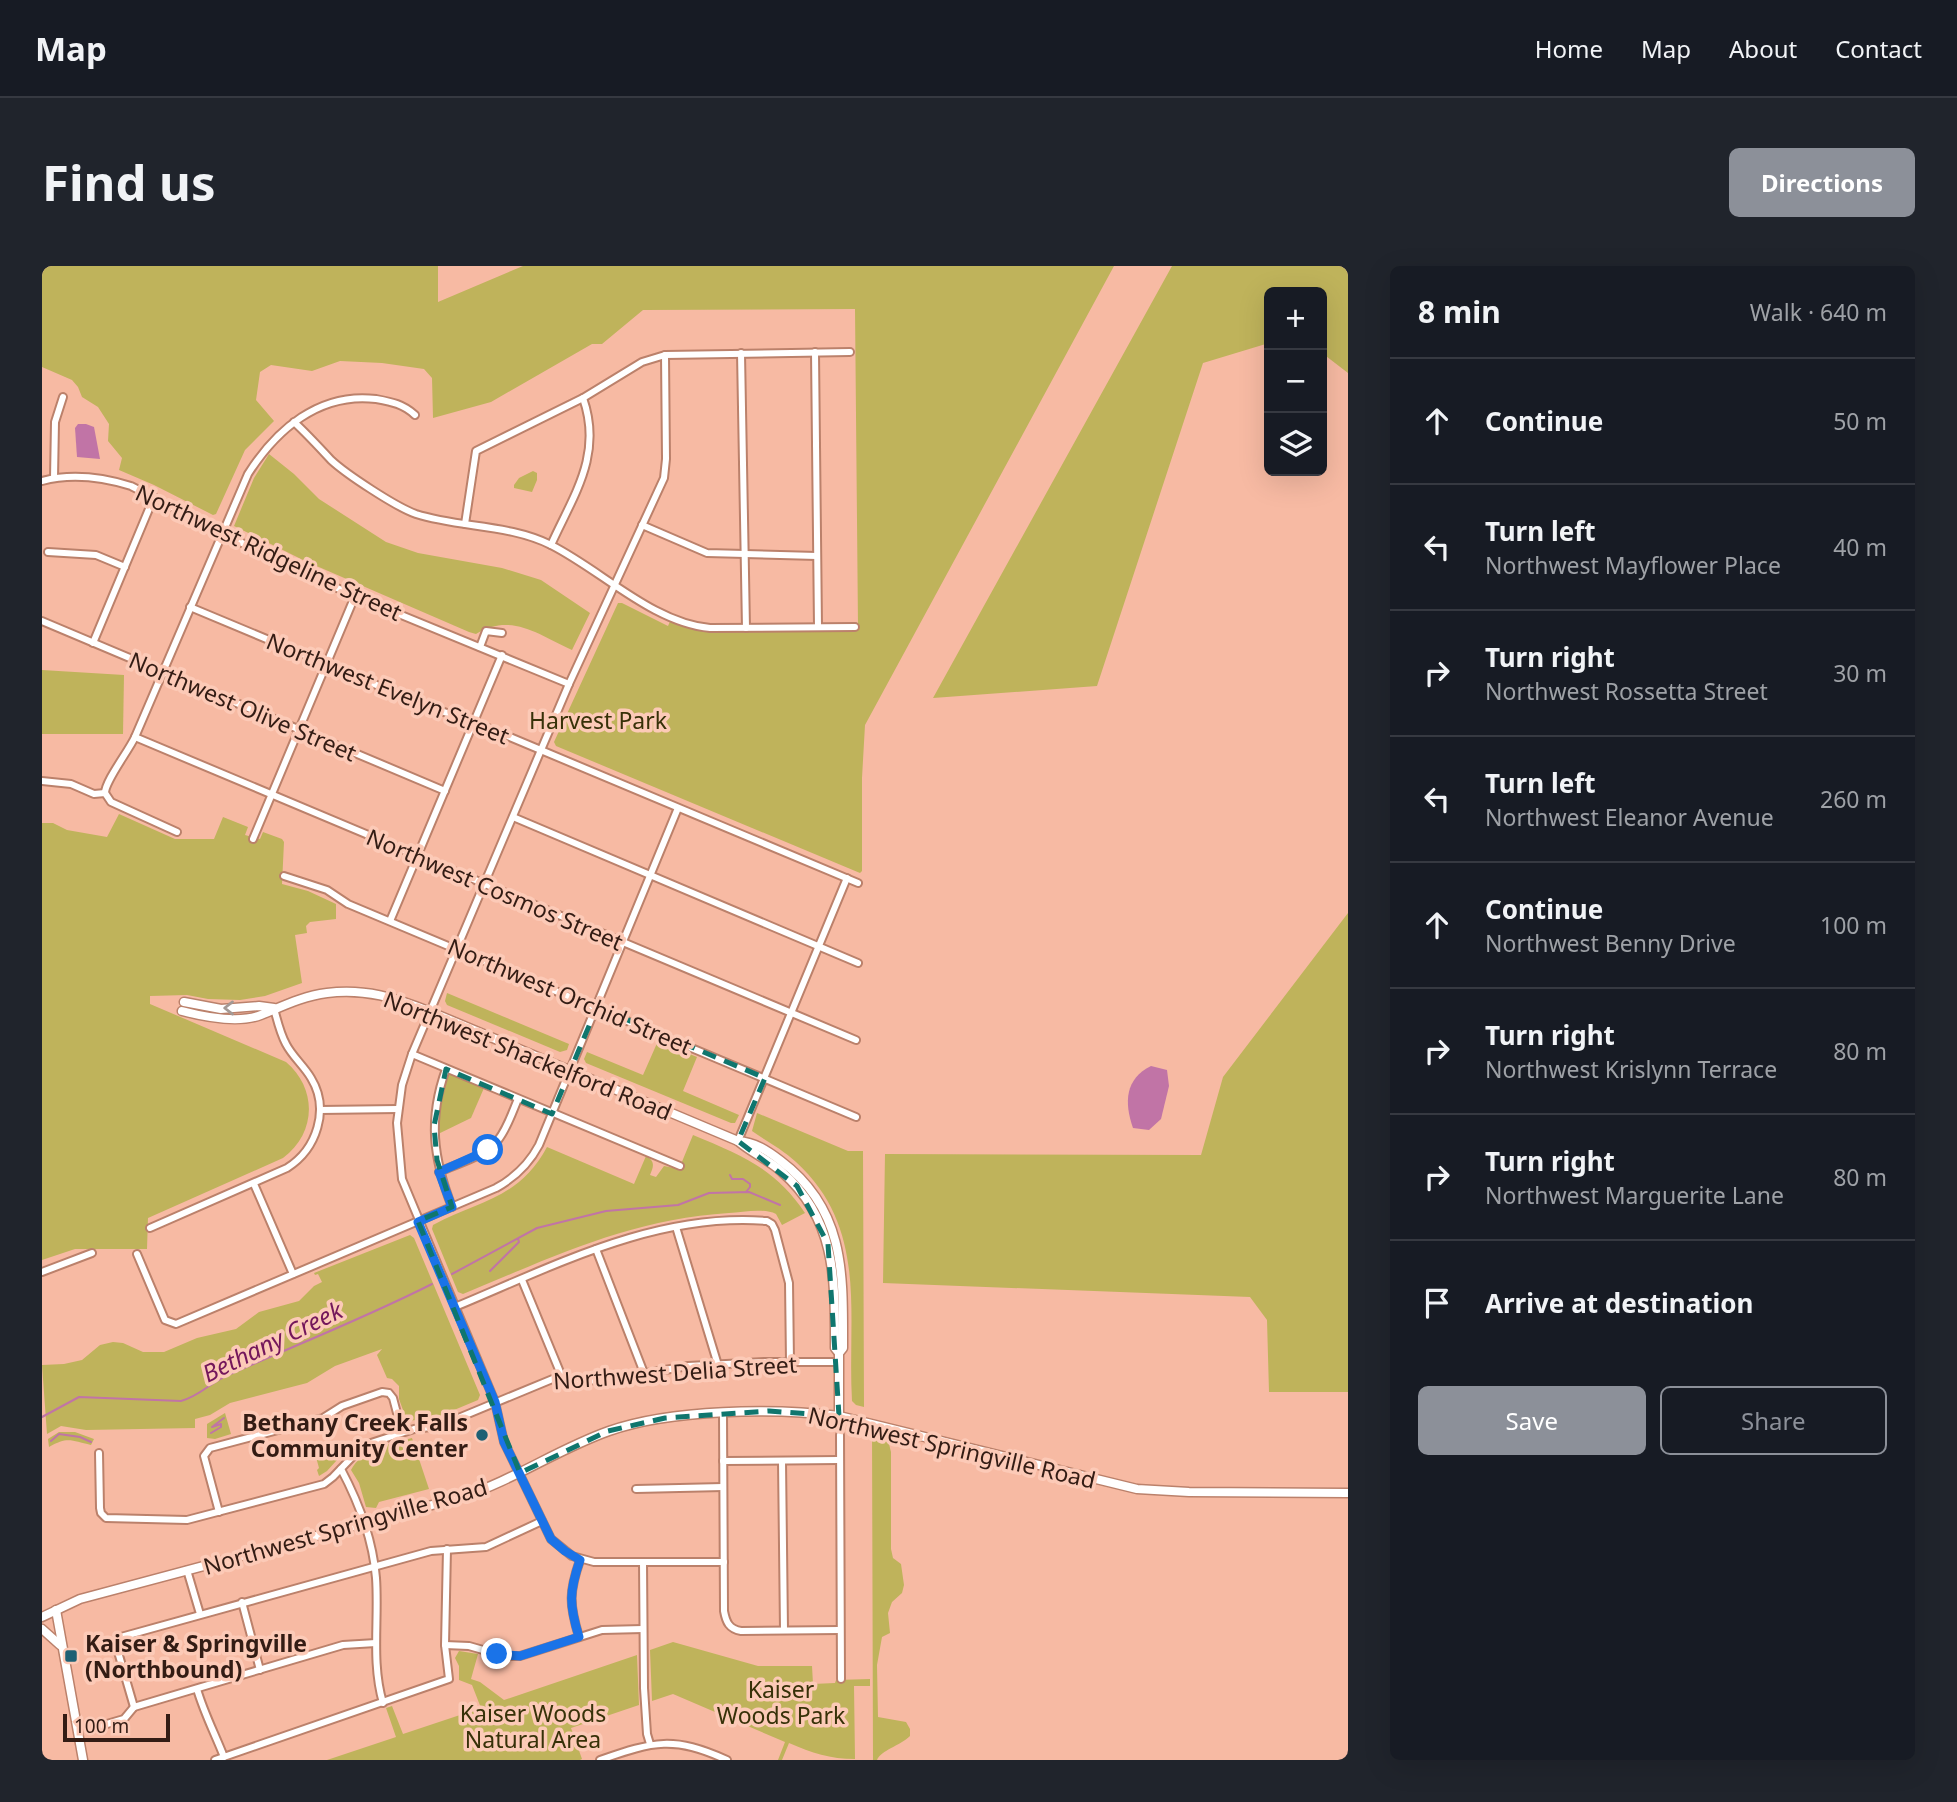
<!DOCTYPE html>
<meta charset="utf-8">
<style>
:root{--surface:#171b24;--page:#20242c;--text:#f1f3f6;--muted:#9ea1a6;--line:#363941;--accent:#8c9099}
body{margin:0;font-family:"Noto Sans",sans-serif;background:var(--page);color:var(--text)}
.controls{position:absolute;right:21px;top:21px;display:grid;overflow:hidden;border-radius:10px;box-shadow:0 7px 28px #0002}
.controls button{width:63px;height:63px;display:grid;place-items:center;padding:0;border:0;border-bottom:2px solid var(--line);background:var(--surface);color:var(--text);font:35px sans-serif}
.scale{position:absolute;left:21px;bottom:18px;width:107px;box-sizing:border-box;padding-left:7px;border:4px solid #331c14;border-top:0;font-size:19px;line-height:24px;white-space:nowrap;color:#331c14;-webkit-text-stroke:5px #fccab7;paint-order:stroke}
.stop{position:absolute;width:21px;height:21px;margin:-16px;border:5px solid #1a73e8;border-radius:50%;background:#fff}
.stop.end{background:#1a73e8;border-color:#fff;box-shadow:0 2px 7px #0008}
.list{margin:0;padding:0;list-style:none}
h2{display:flex;justify-content:space-between;align-items:center;height:91px;margin:0;padding:0 28px;font-size:30px}
h2 small{font-size:23px;font-weight:400;color:var(--muted)}
.list li{display:grid;grid-template-columns:46px 1fr auto;gap:21px;align-items:center;box-sizing:border-box;height:126px;padding:0 28px;border-top:2px solid var(--line)}
.list b{display:block;font-size:26px;white-space:nowrap}
.list p{margin:0;font-size:23px;white-space:nowrap;color:var(--muted)}
.list em{font-size:23px;font-style:normal;color:var(--muted)}
.actions{display:flex;gap:14px;padding:21px 28px}
.actions a{flex:1;padding:16px 0;border:2px solid var(--accent);border-radius:10px;text-align:center;font-size:24px;color:var(--accent)}
.actions .main{background:var(--accent);color:#fff}
.icon{flex:none;width:38px;height:38px;fill:none;stroke:currentColor;stroke-width:2;stroke-linecap:round;stroke-linejoin:round}
.map{position:relative;flex:none;width:1306px;height:1494px;overflow:hidden;border-radius:10px}
header{display:flex;align-items:center;gap:42px;box-sizing:border-box;height:98px;padding:0 35px;background:var(--surface);border-bottom:2px solid var(--line)}
header strong{font-size:33px}
nav{display:flex;gap:38px;margin-inline-start:auto;font-size:24px}
.intro{display:flex;align-items:center;justify-content:space-between;box-sizing:border-box;height:168px;padding:0 42px}
h1{margin:0;font-size:49px}
.button{padding:18px 32px;border-radius:10px;background:var(--accent);color:#fff;font-size:24px;font-weight:700}
main{display:flex;gap:42px;padding:0 42px}
aside{flex:1;background:var(--surface);border-radius:10px;box-shadow:0 7px 28px #0002}
.map>svg:first-child{display:block}
</style>
<header>
<strong>Map</strong>
<nav><a>Home</a><a>Map</a><a>About</a><a>Contact</a></nav>
</header>
<div class="intro"><h1>Find us</h1><a class="button">Directions</a></div>
<main>
<div class="map">
<svg width="1306" height="1494" viewBox="0 0 1306 1494">
<rect width="100%" height="100%" fill="#f7baa3"/>
<!-- green -->
<g fill="#bfb35b">
<path d="M0,0h396v36l85,-36h591l-249,459 -3,53v93l-2,2 -304,-127 -2,-4 64,-139h4l46,23 4,-9 38,10 148,-1 -3,-317 -212,1 -41,34h-10l-101,58 -58,16 -1,-40 -8,-9 -42,-6 -42,-2 -28,10 -41,-6 -11,7 -4,28 18,21 -29,29 -29,64 -3,1 -59,-30 -35,-15 3,-12 -14,-17 1,-17 -11,-17 -16,-10 -4,-10 -6,-7 -30,-13z"/>
<path d="M1130,0h176v107l-26,-20v-61h-53v51l-66,20 -106,323 -164,12z"/>
<path d="M227,188l25,20 25,25 67,43 32,11 84,15 39,12 49,33 -18,37c-33,-15 -61,-38 -96,-16l-7,-2 -164,-71 -71,-35 20,-48z"/>
<path d="M491,205l4,2v7l-5,12 -18,-4v-3l5,-7z"/>
<path d="M0,404l82,5 -1,59h-81z"/>
<path d="M77,548l56,25h39l9,-22 25,10 -3,8 15,4 3,-7 19,7 2,3 -2,42 26,7 28,13v15l-26,3 -4,4 1,7 -12,2 7,48 -37,13 -25,4 -32,-1 -21,-4 -37,1v8l136,58c32,27 30,72 -3,96l-135,60 -1,31h-72l-33,11v-437h11l14,7 40,7z"/>
<path d="M1306,647v479h-79l-2,-72 -17,-23 -367,-14 2,-129 316,1 22,-78z"/>
<path d="M405,727l122,51 -2,6 -7,2 -113,-47 -2,-4z"/>
<path d="M616,775l39,16 -14,34 56,24 -4,8h-4l-145,-60 -2,-4 3,-7 56,23z"/>
<path d="M411,808l31,14 -13,30 -35,17 1,-27 9,-32z"/>
<path d="M715,847l91,38h15l1,256 -8,-2 -4,-4c-5,-87 17,-172 -56,-239 -14,-13 -30,-21 -44,-31z"/>
<path d="M651,869c48,20 82,33 112,78l-23,12 -6,-11c-12,-6 -33,-2 -47,-1 -99,6 -176,44 -266,81l-5,-2 -26,-63 1,-4c47,-25 86,-26 114,-78l87,37 12,-28c9,5 8,10 4,19l6,2 8,-11 15,3z"/>
<path d="M368,969l4,3 66,157 -2,5 -43,18 -28,3 -8,-22v-13l-7,-7 -5,-1 -10,-23 5,-6 -47,17 -28,17 -77,20 -20,12 -15,4v9l-109,2 -25,-4 -14,8 -5,-69 22,-1 18,-4 18,-15 13,-3 10,1 20,9h21l33,-14 39,-9 23,-17 40,-11 15,-15 8,-4 -4,-8 -3,1 -1,-2z"/>
<path d="M183,1147l6,21 -16,5 -8,-1v-14z"/>
<path d="M830,1163c14,4 16,9 19,23v97l2,9 8,6 3,21 -2,8 -10,9 -4,11 2,20 -8,4 -5,28 1,52 28,5 4,7v7c-10,10 -29,14 -33,24h-4z"/>
<path d="M17,1166h16l19,7 -3,6c-19,-4 -23,-9 -42,2l-1,-8z"/>
<path d="M370,1172l17,51 -50,13 -3,6 -10,-1 -7,-24 -8,-13c10,-20 41,-27 61,-32z"/>
<path d="M301,1182l4,1 -20,22 -8,5 -2,-6 2,-2 -3,-11z"/>
<path d="M631,1376l85,24h54l1,18 22,-1 1,-3 34,-1v7h-16l1,73c-25,0 -43,-6 -66,-16l-7,17h-4l7,-18 -112,-48 -21,7 -2,-51z"/>
<path d="M417,1385l19,3 -7,25 9,3 24,18 133,-45 2,50 -68,23 11,31 -2,1h-253l69,-23 -10,-29 6,-2 11,28 78,-26 -9,-23 -13,-5v-14l-4,-8z"/>
</g>
<!-- water -->
<g fill="#c174a6">
<path d="M36,158h8l8,3 6,32 -23,-2 -2,-29z"/>
<path d="M1109,800l16,4 2,16 -8,33 -12,11 -16,-2c-9,-26 -8,-49 18,-62z"/>
</g>
<g fill="none" stroke-linecap="round" stroke-linejoin="round">
<!-- stream -->
<g stroke="#c174a6" stroke-width="2">
<path d="M688,909l2,4h11l7,5v3l-4,5"/>
<path d="M448,1005l29,-29 -1,-3"/>
<path d="M410,1008l85,-46 69,-17 72,-6 31,-12 40,-1 31,13"/>
<path d="M0,1151l37,-20 102,4c19,-5 30,-19 47,-26 68,-30 137,-57 204,-91"/>
<path d="M169,1167l10,-6v-3l-9,3 12,-9"/>
<path d="M9,1175l8,-7 21,3 11,5"/>
</g>
<defs>
<g id="street">
<path d="M773,86l3,275"/>
<path d="M699,87l5,275"/>
<path d="M623,89l1,104 -2,19 -95,206 -157,370 -10,31 -5,38 5,56 93,223 9,40 47,97 21,17 22,6h130"/>
<path d="M252,156c13,12 25,25 37,38 15,14 65,47 85,54 44,14 93,10 135,31 50,25 102,78 159,83l145,-1"/>
<path d="M12,212l1,-56 8,-25"/>
<path d="M0,215c30,-8 60,-4 89,5l148,76 76,34 214,88"/>
<path d="M423,258l11,-73 107,-53 59,-36 23,-7 185,-3"/>
<path d="M600,259l65,28 110,3"/>
<path d="M509,279c23,-51 52,-90 32,-147"/>
<path d="M6,286l48,3 29,12"/>
<path d="M148,341l239,100 45,15 384,161"/>
<path d="M0,355l403,170"/>
<path d="M51,377l61,-146"/>
<path d="M438,381l6,-16 16,2"/>
<path d="M93,471l721,303"/>
<path d="M0,515l29,3 23,10 11,-1"/>
<path d="M63,527c0,-12 23,-41 30,-56l113,-263c28,-44 71,-82 128,-75 16,3 27,5 39,16"/>
<path d="M63,527l6,9 66,30"/>
<path d="M471,551l345,146"/>
<path d="M211,573l102,-243"/>
<path d="M242,610l43,14 21,14 508,213"/>
<path d="M348,655l112,-266"/>
<path d="M370,788l268,112"/>
<path d="M404,803c-18,50 -13,89 6,138"/>
<path d="M278,844l78,-1"/>
<path d="M696,875l109,-263"/>
<path d="M397,906c19,-9 46,-15 59,-32 9,-11 14,-27 20,-41"/>
<path d="M212,918l39,90"/>
<path d="M634,961l42,138"/>
<path d="M108,962l137,-60c30,-19 43,-59 24,-90 -7,-12 -19,-22 -25,-34 -6,-11 -9,-24 -12,-36"/>
<path d="M554,983l48,124"/>
<path d="M95,988l28,66 11,4 320,-136c20,-11 33,-24 43,-43l139,-337"/>
<path d="M0,1006l50,-19"/>
<path d="M480,1014l40,97"/>
<path d="M413,1041c99,-41 201,-95 312,-86l5,3 3,6 14,53 1,79"/>
<path d="M681,1147l1,198c2,11 5,18 17,20l99,-1"/>
<path d="M798,1169l1,244"/>
<path d="M57,1187l1,55 1,5 5,5 81,2 137,-36 9,-7 23,-24 15,-10 43,-14 25,-3 116,-48 46,3 87,-15 76,-4h75"/>
<path d="M681,1195l116,-1"/>
<path d="M740,1195l2,169"/>
<path d="M299,1203c17,32 32,72 35,109 3,42 -5,84 7,125"/>
<path d="M594,1223l87,-2"/>
<path d="M177,1246l-15,-56 6,-8 113,-30 19,-12 40,-14 7,1 4,5 9,34"/>
<path d="M601,1296l1,126 3,46 3,10"/>
<path d="M145,1304l13,44"/>
<path d="M200,1336l18,68"/>
<path d="M537,1371c-10,-33 -10,-45 1,-77"/>
<path d="M403,1379l24,1 35,10h16l82,-26 41,-1"/>
<path d="M155,1423c7,24 18,45 27,68"/>
<path d="M92,1441l-18,-62v-5l5,-3 310,-86 55,-4 56,-26"/>
<path d="M92,1441l209,-62 33,-2"/>
<path d="M58,1460l24,-7 10,-12"/>
<path d="M173,1494l234,-81 -4,-34 2,-96"/>
<path d="M558,1494c55,-19 73,-24 127,0"/>
</g>
<g id="secondary">
<path d="M142,736l37,7 38,-3 15,2"/>
<path d="M140,745c23,6 56,13 79,4 22,-9 42,-19 66,-22 38,-5 69,5 104,19l307,129c14,12 31,19 44,31 55,48 53,110 53,176l4,5"/>
<path d="M696,875c17,1 30,10 43,20 65,49 62,114 62,187l-4,5v63"/>
<path d="M14,1344l27,150"/>
<path d="M0,1351l38,-18 382,-102c52,-17 96,-48 147,-66 63,-22 164,-23 230,-15l298,73 52,3 159,1"/>
<path d="M0,1363l18,16"/>
</g>
</defs>
<!-- street casing -->
<use href="#street" stroke="#bb816b" stroke-width="10"/>
<!-- secondary casing -->
<use href="#secondary" stroke="#bb816b" stroke-width="11"/>
<!-- street -->
<use href="#street" stroke="#fff" stroke-width="6"/>
<!-- secondary -->
<use href="#secondary" stroke="#fff" stroke-width="8"/>
</g>
<!-- one-way arrows -->
<defs><path id="oneway-chevron" d="M-2-3.5L2.5 0L-2 3.5" fill="none" stroke-width="1.6" stroke-linecap="round" stroke-linejoin="round" transform="scale(1.75)"/></defs>
<use stroke="#a39995" href="#oneway-chevron" transform="translate(187 742) rotate(-180)"/>
<g fill="none" stroke-linecap="round" stroke-linejoin="round">
<!-- route -->
<path stroke="#1a73e8" stroke-width="9" d="M446,884l-49,22 13,35 -34,15 77,180 9,40 47,97 14,12 15,9c-11,32 -11,44 -1,77l-59,19 -23,-2"/>
</g>
<!-- marked area -->
<path fill="none" stroke="#0f766e" stroke-width="5" stroke-dasharray="14 9" stroke-linejoin="round" d="M555,741l168,71 -27,63 59,45 31,58 11,172 -70,-5 -104,7 -57,13 -88,42 -102,-252 34,-14 -15,-47 -3,-34 12,-57 106,45z"/>
<!-- markers -->
<g fill="#1e6074" stroke="#fccab7" stroke-width="2.5">
<circle cx="440" cy="1169" r="7"/>
<rect x="22" y="1383" width="14" height="14" rx="3.5"/>
</g>
<g text-anchor="middle" dominant-baseline="central" stroke-width="7" stroke-linejoin="round" paint-order="stroke">
<!-- street labels -->
<g font-size="23" fill="#331c14" stroke="#fccab7">
<text transform="translate(227 286) rotate(25)">Northwest Ridgeline Street</text>
<text transform="translate(346 422) rotate(22)">Northwest Evelyn Street</text>
<text transform="translate(201 440) rotate(23)">Northwest Olive Street</text>
<text transform="translate(453 623) rotate(23)">Northwest Cosmos Street</text>
<text transform="translate(528 730) rotate(23)">Northwest Orchid Street</text>
<text transform="translate(486 789) rotate(22)">Northwest Shackelford Road</text>
<text transform="translate(633 1106) rotate(-4)">Northwest Delia Street</text>
<text transform="translate(910 1181) rotate(13)">Northwest Springville Road</text>
<text transform="translate(303 1260) rotate(-16)">Northwest Springville Road</text>
</g>
<!-- park labels -->
<g font-size="23" fill="#373108" stroke="#fccab7">
<text x="556" y="454">Harvest Park</text>
<text x="739" y="1423">Kaiser<tspan x="739" dy="26">Woods Park</tspan></text>
<text x="491" y="1447">Kaiser Woods<tspan x="491" dy="26">Natural Area</tspan></text>
</g>
<!-- poi labels -->
<g font-size="23" font-weight="bold" fill="#331c14" stroke="#fccab7" text-anchor="end">
<text x="426" y="1156">Bethany Creek Falls<tspan x="426" dy="26">Community Center</tspan></text>
<text x="43" y="1377" text-anchor="start">Kaiser &amp; Springville<tspan x="43" dy="26">(Northbound)</tspan></text>
</g>
<!-- water labels -->
<g font-size="24" font-style="italic" fill="#74175b" stroke="#fccab7">
<text transform="translate(230 1075) rotate(-26)">Bethany Creek</text>
</g>
</g>
</svg>
<div class="controls">
<button>+</button>
<button>−</button>
<button><svg class="icon" aria-label="layers" viewBox="0 0 24 24"><path d="M12 4l9 5-9 5-9-5zM3 14l9 5 9-5"/></svg></button>
</div>
<div class="scale">100 m</div>
<div class="stop" style="left:446px;top:884px"></div>
<div class="stop end" style="left:455px;top:1388px"></div>
</div>
<aside>
<h2>8 min<small>Walk · 640 m</small></h2>
<ul class="list">
<li><svg class="icon" aria-label="ahead" viewBox="0 0 24 24"><path d="M12 20V5M6 11l6-6 6 6"/></svg><div><b>Continue</b></div><em>50 m</em></li>
<li><svg class="icon" aria-label="left" viewBox="0 0 24 24"><path d="M17 20v-9H6M10 6l-5 5 5 5"/></svg><div><b>Turn left</b><p>Northwest Mayflower Place</p></div><em>40 m</em></li>
<li><svg class="icon" aria-label="right" viewBox="0 0 24 24"><path d="M7 20v-9h11M14 6l5 5-5 5"/></svg><div><b>Turn right</b><p>Northwest Rossetta Street</p></div><em>30 m</em></li>
<li><svg class="icon" aria-label="left" viewBox="0 0 24 24"><path d="M17 20v-9H6M10 6l-5 5 5 5"/></svg><div><b>Turn left</b><p>Northwest Eleanor Avenue</p></div><em>260 m</em></li>
<li><svg class="icon" aria-label="ahead" viewBox="0 0 24 24"><path d="M12 20V5M6 11l6-6 6 6"/></svg><div><b>Continue</b><p>Northwest Benny Drive</p></div><em>100 m</em></li>
<li><svg class="icon" aria-label="right" viewBox="0 0 24 24"><path d="M7 20v-9h11M14 6l5 5-5 5"/></svg><div><b>Turn right</b><p>Northwest Krislynn Terrace</p></div><em>80 m</em></li>
<li><svg class="icon" aria-label="right" viewBox="0 0 24 24"><path d="M7 20v-9h11M14 6l5 5-5 5"/></svg><div><b>Turn right</b><p>Northwest Marguerite Lane</p></div><em>80 m</em></li>
<li><svg class="icon" aria-label="arrive" viewBox="0 0 24 24"><path d="M6 21V4h12l-3 4 3 4H6"/></svg><div><b>Arrive at destination</b></div></li>
</ul>
<div class="actions"><a class="main">Save</a><a>Share</a></div>
</aside>
</main>
